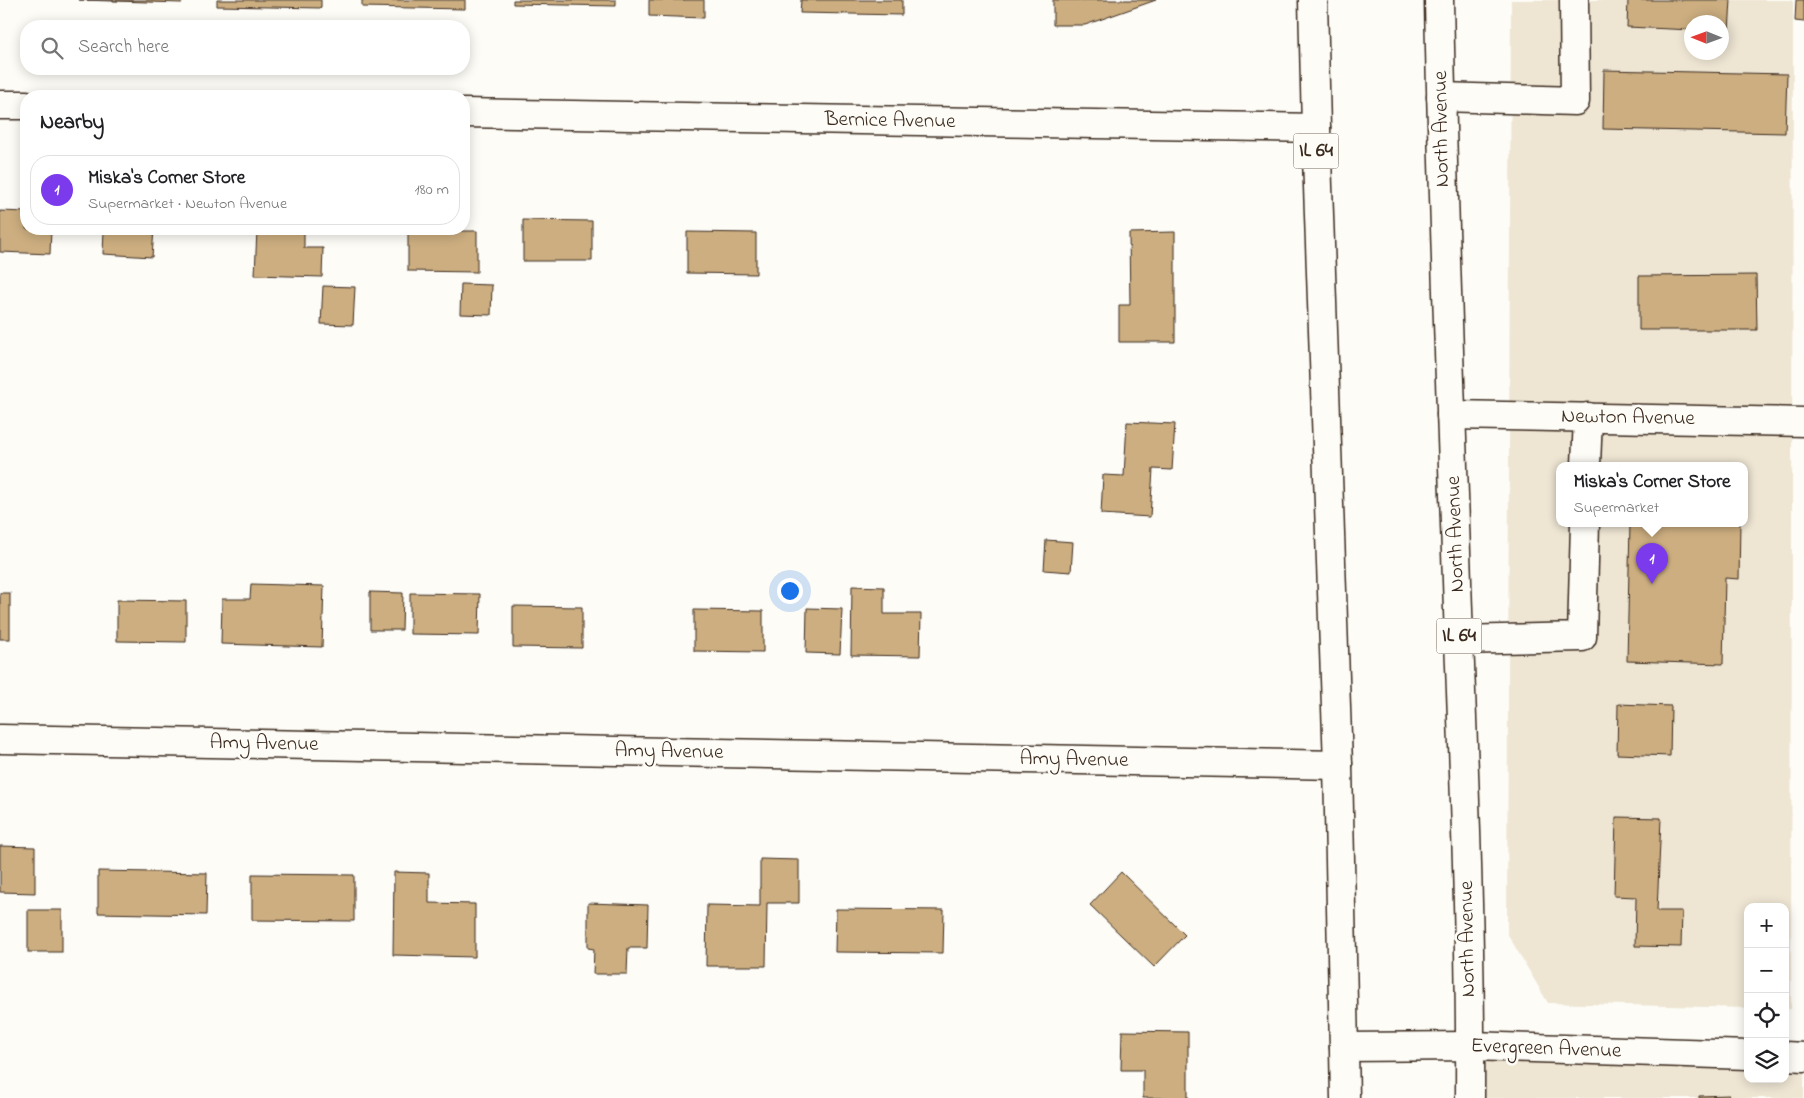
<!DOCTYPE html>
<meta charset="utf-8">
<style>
:root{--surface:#fff;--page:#f6f6f6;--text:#202124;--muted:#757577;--line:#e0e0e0;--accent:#7c3aed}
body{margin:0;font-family:"Indie Flower",sans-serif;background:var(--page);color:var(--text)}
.controls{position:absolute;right:15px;bottom:15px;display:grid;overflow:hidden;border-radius:10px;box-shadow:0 2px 12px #0003}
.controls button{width:45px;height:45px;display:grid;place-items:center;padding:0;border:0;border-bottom:1px solid var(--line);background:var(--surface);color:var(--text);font:25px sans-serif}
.compass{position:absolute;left:1684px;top:15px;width:45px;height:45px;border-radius:50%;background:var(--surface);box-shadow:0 2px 12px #0003;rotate:271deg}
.you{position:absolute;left:789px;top:590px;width:18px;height:18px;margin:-12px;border:4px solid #fff;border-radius:50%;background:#1a73e8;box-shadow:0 0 0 8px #1a73e833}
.badge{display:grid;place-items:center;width:32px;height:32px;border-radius:50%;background:var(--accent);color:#fff;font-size:16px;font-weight:700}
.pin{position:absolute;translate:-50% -41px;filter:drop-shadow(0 1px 2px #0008)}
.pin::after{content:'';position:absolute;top:26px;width:18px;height:15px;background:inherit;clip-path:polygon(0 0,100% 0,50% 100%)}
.popup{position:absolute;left:1556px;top:462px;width:192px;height:65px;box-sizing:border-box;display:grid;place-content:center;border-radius:10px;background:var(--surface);filter:drop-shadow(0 1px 4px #0005);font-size:16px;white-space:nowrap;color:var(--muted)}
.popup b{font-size:19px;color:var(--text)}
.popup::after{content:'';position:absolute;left:50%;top:100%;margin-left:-10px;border:10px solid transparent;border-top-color:var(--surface)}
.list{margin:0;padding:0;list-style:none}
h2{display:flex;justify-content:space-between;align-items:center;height:65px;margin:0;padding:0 20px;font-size:21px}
h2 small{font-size:16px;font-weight:400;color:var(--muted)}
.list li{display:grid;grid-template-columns:32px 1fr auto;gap:15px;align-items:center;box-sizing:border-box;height:70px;margin:0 10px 10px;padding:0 10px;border:1px solid var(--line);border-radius:20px}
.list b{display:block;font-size:19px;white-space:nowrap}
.list p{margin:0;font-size:16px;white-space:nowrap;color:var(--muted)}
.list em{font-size:16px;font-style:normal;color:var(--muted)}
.icon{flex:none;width:28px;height:28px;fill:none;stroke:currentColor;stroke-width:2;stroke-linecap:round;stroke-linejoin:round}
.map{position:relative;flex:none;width:1804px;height:1098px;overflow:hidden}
.search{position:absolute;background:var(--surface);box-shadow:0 2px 12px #0003;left:20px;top:20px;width:450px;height:55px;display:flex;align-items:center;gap:12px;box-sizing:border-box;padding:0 18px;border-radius:20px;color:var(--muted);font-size:19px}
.panel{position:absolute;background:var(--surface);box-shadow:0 2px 12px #0003;left:20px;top:90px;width:450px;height:145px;border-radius:20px}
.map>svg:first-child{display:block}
</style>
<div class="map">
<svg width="1804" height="1098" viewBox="0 0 1804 1098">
<rect width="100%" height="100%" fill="#fdfcf7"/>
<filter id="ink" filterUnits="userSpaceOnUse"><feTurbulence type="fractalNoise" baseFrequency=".02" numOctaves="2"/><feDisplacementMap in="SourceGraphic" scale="10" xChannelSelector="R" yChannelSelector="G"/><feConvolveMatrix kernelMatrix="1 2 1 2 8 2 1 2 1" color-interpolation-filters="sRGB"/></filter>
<g filter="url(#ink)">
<!-- built -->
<g fill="#eee5d3" fill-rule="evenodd">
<path d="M1511,0h282l-2,1009h-6v-102h-37v101l-200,-5 -41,-70zM1692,22h30v30h-30zM1560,465h184v58h-184z"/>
<path d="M1478,1054l270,14v11h37v-9l19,1v27h-325z"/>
</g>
<!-- building -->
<g fill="#ccae80" stroke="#3b2a1e">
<path d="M79,0h103v3z"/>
<path d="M217,0h104v8l-104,-2z"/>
<path d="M362,0h103v9l-103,-2z"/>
<path d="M513,0h103v6l-103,-2z"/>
<path d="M649,0h55v18l-55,-2z"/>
<path d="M801,0h101v15l-102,-2z"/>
<path d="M1053,0h103l-71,25h-32z"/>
<path d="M1628,0h103l-2,32 -7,-1v-9h-30v8l-65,-3z"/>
<path d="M1796,0h8v22l-9,-1z"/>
<path d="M1604,70l183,4 -2,59 -182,-4z"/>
<path d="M0,211l26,1v17h25l-1,25 -50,-2z"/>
<path d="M523,220l69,1v40h-69z"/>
<path d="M104,229h50l-2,28 -49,-3z"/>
<path d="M257,229h47v19h19l-1,29 -67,-2z"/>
<path d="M408,231h69v41l-69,-1z"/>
<path d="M687,232l69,1v41l-69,-1z"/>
<path d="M1175,232v110h-56v-37h11l-1,-72z"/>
<path d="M1756,275l1,55h-118v-54z"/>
<path d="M461,284l31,1 -1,30 -31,-1z"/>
<path d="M323,286l32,1 -2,38 -32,-1z"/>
<path d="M1127,422l48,2 -3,46 -19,-1 -3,48 -49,-3 2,-39 21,1z"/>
<path d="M1630,523h110l-1,56 -14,-1 -2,86 -96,-3z"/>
<path d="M1046,540l27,2 -2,30 -27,-2z"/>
<path d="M251,584l73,2 -2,61 -101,-3 1,-45h28z"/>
<path d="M852,586l32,1v27h37l-1,42 -69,-1z"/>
<path d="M370,592l33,1 -1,37h-32z"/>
<rect x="0" y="593" width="10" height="46"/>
<path d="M410,593l70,1 -1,41 -69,-1z"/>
<path d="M117,600l69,1v41l-69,-1z"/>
<path d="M513,606l69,1v41l-69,-1z"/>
<path d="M807,608l35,1 -2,45 -34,-1z"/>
<path d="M694,610l69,1v41l-69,-1z"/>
<path d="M1618,704l53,2 -1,50 -53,-2z"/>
<path d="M1616,817l45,1 -4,93h25l-1,36 -46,-1 1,-49 -22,-1z"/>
<path d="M0,846l35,1v46l-35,-1z"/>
<path d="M760,859l39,1v43h-32l-1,63h-60l1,-61 53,1z"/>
<path d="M98,871l109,2 -1,42 -108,-2z"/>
<path d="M394,872l35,1v30l46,1v53l-82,-2z"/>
<path d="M1121,872l64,63 -31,32 -64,-62z"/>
<path d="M252,874l102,1v46l-102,-1z"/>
<path d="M588,903l60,2 -1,43h-19l-1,26h-34l1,-25 -6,-1z"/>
<path d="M836,909l108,1 -1,43 -108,-1z"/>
<rect x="28" y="910" width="34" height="42"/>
<path d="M1122,1031l66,1v66h-45v-28h-22z"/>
<path d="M1729,1095v3h-30v-2z"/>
</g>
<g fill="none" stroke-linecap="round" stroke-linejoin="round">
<defs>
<g id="minor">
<path d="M1441,97l134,4 -1,-101"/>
<path d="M0,105h26"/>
<path d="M464,113l852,15"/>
<path d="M1451,415l353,7"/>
<path d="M1586,465l2,-48"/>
<path d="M1459,640l123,-3 3,-114"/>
<path d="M0,739l1338,26"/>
<path d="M1344,1047l127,-1 277,9"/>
<path d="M1785,1056l19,1"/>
</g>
<g id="major">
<path d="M1313,0l3,128 22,637 7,333"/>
<path d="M1439,0c4,213 13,427 20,640 6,152 12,305 11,458"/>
</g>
</defs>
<!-- minor casing -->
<use href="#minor" stroke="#3b2a1e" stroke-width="31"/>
<!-- major casing -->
<use href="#major" stroke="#3b2a1e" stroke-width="31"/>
<!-- minor -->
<use href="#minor" stroke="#fdfcf7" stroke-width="28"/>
<!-- major -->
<use href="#major" stroke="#fdfcf7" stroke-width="28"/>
</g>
</g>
<g text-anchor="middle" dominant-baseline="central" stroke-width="5" stroke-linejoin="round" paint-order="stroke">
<!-- shield labels -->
<g fill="#fdfcf7" stroke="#75695f" stroke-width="1">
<rect x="1293.5" y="133.5" width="45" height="35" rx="4"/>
<rect x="1436.5" y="618.5" width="45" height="35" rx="4"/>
</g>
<g font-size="20" font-weight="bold" fill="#3b2a1e">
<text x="1316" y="151">IL 64</text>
<text x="1459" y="636">IL 64</text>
</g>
<!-- street labels -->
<g font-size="21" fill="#3b2a1e" stroke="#fdfcf7">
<text transform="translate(890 121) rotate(1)">Bernice Avenue</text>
<text transform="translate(1442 129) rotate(-91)">North Avenue</text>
<text transform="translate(1628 418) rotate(1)">Newton Avenue</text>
<text transform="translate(1456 534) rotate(-92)">North Avenue</text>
<text transform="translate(264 744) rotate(1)">Amy Avenue</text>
<text transform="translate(669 752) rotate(1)">Amy Avenue</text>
<text transform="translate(1074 760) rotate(1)">Amy Avenue</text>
<text transform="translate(1468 939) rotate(-91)">North Avenue</text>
<text transform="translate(1546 1049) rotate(2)">Evergreen Avenue</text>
</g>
</g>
</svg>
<div class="controls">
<button>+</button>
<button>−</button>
<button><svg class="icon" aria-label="locate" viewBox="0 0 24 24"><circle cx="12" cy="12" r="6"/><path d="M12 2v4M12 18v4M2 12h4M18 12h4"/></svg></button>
<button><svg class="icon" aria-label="layers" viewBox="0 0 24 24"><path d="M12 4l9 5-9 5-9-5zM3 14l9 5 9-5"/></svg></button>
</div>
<svg class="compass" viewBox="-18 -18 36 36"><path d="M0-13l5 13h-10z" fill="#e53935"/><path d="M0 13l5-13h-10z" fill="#757577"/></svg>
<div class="you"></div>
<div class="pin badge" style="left:1652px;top:584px">1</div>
<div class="popup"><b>Miska's Corner Store</b>Supermarket</div>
<div class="search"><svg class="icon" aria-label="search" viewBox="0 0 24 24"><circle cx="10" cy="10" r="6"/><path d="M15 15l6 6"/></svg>Search here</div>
<section class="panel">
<h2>Nearby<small></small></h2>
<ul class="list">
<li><span class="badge">1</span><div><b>Miska's Corner Store</b><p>Supermarket · Newton Avenue</p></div><em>180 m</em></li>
</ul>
</section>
</div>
